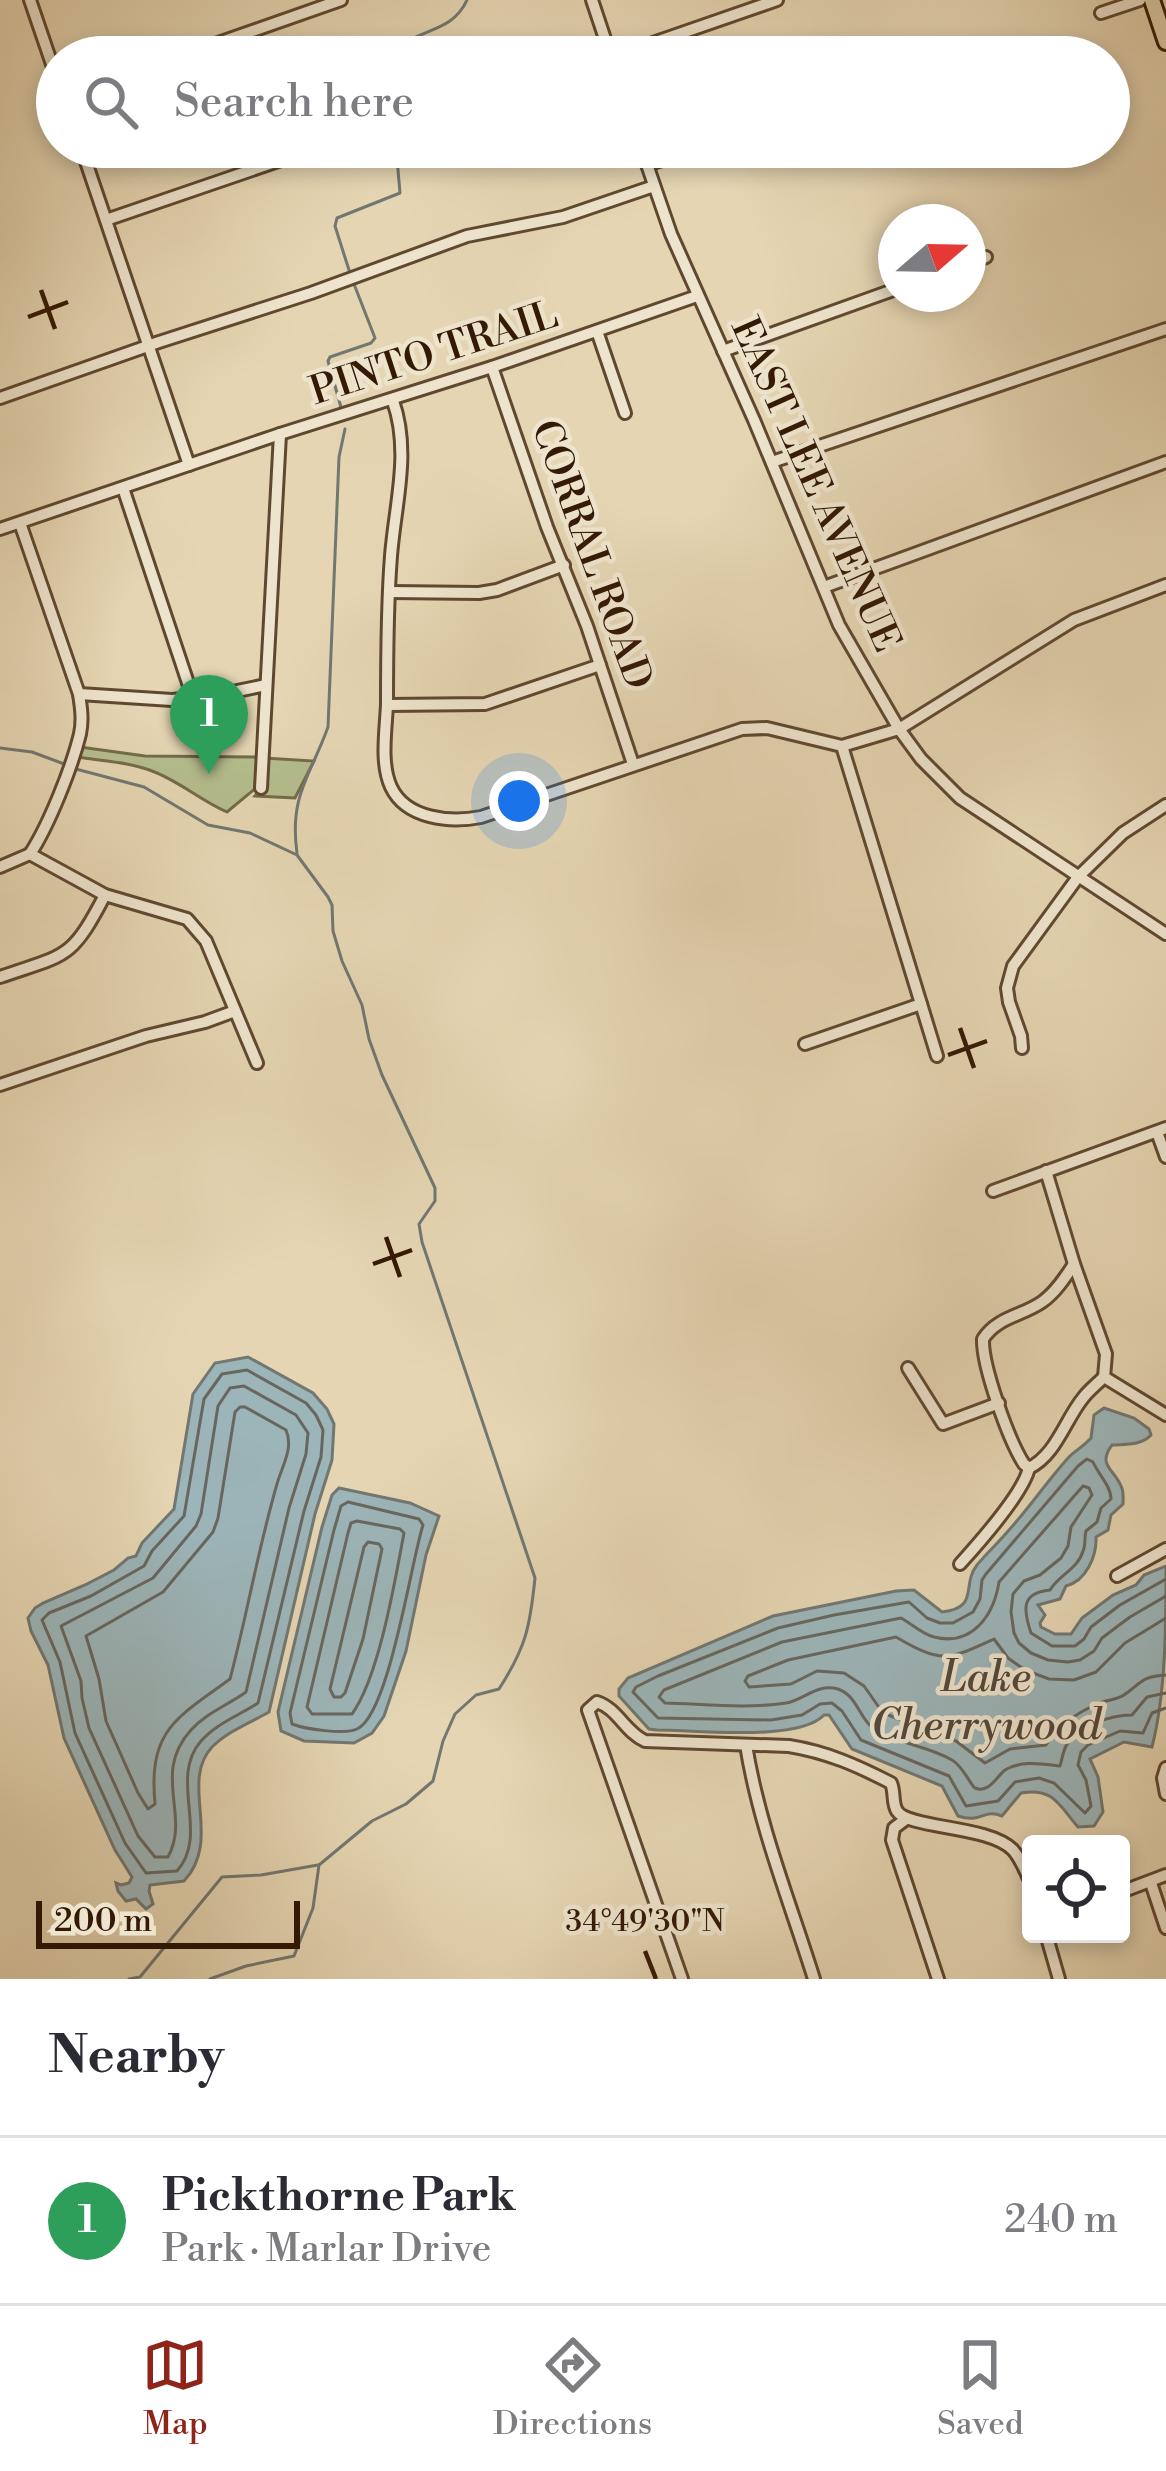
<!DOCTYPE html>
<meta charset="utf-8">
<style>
:root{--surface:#fff;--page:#f2f2f3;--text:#2b2b33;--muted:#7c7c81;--line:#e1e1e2;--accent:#8f2418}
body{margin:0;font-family:"Libre Bodoni",serif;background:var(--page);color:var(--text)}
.controls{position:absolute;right:36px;bottom:36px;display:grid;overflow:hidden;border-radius:12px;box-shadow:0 6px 18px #0003}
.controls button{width:108px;height:108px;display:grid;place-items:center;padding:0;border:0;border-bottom:3px solid var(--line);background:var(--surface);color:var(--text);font:60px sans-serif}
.compass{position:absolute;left:878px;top:204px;width:108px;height:108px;border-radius:50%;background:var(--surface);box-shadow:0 6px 18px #0003;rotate:70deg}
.scale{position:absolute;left:36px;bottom:30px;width:264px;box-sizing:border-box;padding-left:12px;border:6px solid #341905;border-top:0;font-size:33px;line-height:42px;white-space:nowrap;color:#341905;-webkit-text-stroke:9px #eee4cd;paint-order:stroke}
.you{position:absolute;left:519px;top:801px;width:42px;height:42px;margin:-30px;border:9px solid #fff;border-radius:50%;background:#1a73e8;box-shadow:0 0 0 18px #1a73e833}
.badge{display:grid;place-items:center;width:78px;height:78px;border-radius:50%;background:var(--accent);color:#fff;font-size:39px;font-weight:700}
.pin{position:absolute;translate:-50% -99px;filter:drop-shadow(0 3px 6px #0008)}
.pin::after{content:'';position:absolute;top:63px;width:42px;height:36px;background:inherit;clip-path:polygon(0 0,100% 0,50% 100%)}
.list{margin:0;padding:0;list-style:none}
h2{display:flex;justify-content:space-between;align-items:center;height:156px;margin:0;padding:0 48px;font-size:51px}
h2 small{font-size:39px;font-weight:400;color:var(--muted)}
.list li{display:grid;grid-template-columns:78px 1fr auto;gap:36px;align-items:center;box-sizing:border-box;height:168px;padding:0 48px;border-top:3px solid var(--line)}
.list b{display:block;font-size:45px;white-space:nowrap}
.list p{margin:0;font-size:39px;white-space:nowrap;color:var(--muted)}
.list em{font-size:39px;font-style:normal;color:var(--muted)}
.icon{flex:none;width:66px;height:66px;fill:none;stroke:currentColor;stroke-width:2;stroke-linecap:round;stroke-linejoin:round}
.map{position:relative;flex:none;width:1166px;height:1979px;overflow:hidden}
.search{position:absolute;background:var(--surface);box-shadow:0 6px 18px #0003;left:36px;right:36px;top:36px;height:132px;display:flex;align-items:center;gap:30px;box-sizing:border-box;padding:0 42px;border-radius:66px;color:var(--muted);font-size:45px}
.sheet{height:324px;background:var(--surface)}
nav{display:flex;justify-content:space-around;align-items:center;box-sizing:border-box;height:168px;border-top:3px solid var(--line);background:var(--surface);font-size:33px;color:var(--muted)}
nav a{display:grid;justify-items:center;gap:6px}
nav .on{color:var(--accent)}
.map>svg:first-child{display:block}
</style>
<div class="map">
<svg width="1166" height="1979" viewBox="0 0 1166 1979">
<rect width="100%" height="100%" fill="#e5d5b2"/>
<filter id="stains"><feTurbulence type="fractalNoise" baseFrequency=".00167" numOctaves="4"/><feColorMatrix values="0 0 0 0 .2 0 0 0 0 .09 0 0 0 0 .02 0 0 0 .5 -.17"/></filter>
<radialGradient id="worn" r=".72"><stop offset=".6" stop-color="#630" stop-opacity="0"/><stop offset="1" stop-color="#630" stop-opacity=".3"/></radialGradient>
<!-- green -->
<g fill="#b4bd8c" stroke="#746b48" stroke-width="3">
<path d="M80,747l65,9 113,1 -1,30 -30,25c-27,-12 -48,-31 -75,-41 -22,-9 -51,-10 -75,-14z"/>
<path d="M264,758l50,3 -19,37 -40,-2 8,-10z"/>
</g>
<!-- water -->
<g fill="#9cb5b9" stroke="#727771" stroke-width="3">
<path d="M248,1357l65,36 14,16 7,15 -2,36 -17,54 -46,198c-19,11 -41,19 -57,35 -33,36 11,92 -28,134l-34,4 -1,6 4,13 -7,5 -10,-10 -10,2 -8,-10 -2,-8 5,2 8,-2 3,-6 -17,-27 -51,-112 -16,-73 -17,-34 -3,-13 7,-10 8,-5 42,-18 29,-15 14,-12 8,-2 6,-13 32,-34 19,-115 22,-31z"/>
<path d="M1104,1408l30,10 15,11 2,6c-10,11 -26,9 -39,10 -15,20 2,24 9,41 3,6 2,11 2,18l-12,11 -3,15 -12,7c1,19 -10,44 -30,49l-6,13 -22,6 7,10 -5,8 1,4 14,7h16l11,-16 31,-23 23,-10 8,-10 22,-9c0,59 0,126 -14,181l-28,-5 -34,17 8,18 5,35 -9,14 -16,1c-19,-22 -25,-40 -57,-34l-19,23c-19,-8 -20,8 -44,0l-16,-30 -90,-37 -23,-34h-5c-25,27 -129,15 -167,15l-8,-1 -30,-33v-7l9,-11 145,-62 123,-25 18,-1 28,22c38,-4 19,-27 35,-47 10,-12 22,-23 32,-35 21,-23 39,-50 60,-73 7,-7 15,-11 22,-19l3,-23z"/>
<path d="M339,1488l71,15 29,13 -13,39 -20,96 -22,65 -12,17 -18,10 -50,-2 -23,-10 -3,-19 44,-185 10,-32z"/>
</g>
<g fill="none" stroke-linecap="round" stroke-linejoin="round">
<!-- shore -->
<g stroke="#68675f" stroke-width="3">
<path d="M247,1370l59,33 10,12 7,15 -2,27 -17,54 -46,192c-18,12 -41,20 -57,38 -33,38 9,93 -24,130l-31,2 -21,-30 -50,-110 -15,-71 -18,-42 7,-7 42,-17 53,-30 8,-15 32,-35 20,-117 18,-25z"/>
<path d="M244,1386l52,29 12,18 -2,21 -17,54 -43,184c-18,13 -40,21 -55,38 -40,44 0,85 -23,127h-13l-17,-21 -49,-108 -7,-30 -1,-17 -20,-55 92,-48 43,-52 5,-12 17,-108 12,-18z"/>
<path d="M245,1407l41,23c8,18 -4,36 -9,54 -19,65 -30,131 -47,195 -53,39 -82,50 -75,125l-7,5 -10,-16 -32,-72 -7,-42 -13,-43 77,-44 50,-60 5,-14 17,-106 5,-5z"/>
<path d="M348,1502l71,17 4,6c-12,37 -34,190 -66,204 -12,6 -52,0 -65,-5l-2,-11 44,-183 7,-24z"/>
<path d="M357,1521l43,8 4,4c-9,48 -25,144 -52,181h-40l-5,-7 41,-174 3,-10z"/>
<path d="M368,1542l11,2 3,5 -19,90 -18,54 -4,4h-7l-4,-8 34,-142z"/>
<path d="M1166,1579l-46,26 -29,22 -7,12 -9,7h-23l-21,-13c-8,-24 -10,-40 19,-43 9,-15 28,-21 33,-39 3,-6 1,-13 3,-20l11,-9 4,-14 10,-9c0,-13 -13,-25 -18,-37l-6,-3 -9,7 -92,108 -4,6 -2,19 -7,13 -20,11h-13l-13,-5 -18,-16 -75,13 -56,13 -120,48 -22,11 -3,5 25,26 113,2 31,-5 18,-11 12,-1 10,8 19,29 88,36 17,30 32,-5 17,-19 24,-4 15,5 31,30 6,-7 -5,-26 -8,-15 3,-13 7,-7 32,-14 23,2 9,-20 14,-5"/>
<path d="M1166,1596l-36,21 -28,21 -8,13 -14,9 -12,2 -20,-2 -17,-7 -12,-10 -5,-10 -3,-21 2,-18 11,-13 16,-6 21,-17 7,-12 3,-19 21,-32 -3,-7 -6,-2 -84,96c-5,32 -26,65 -65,55 -12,-3 -22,-13 -33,-19l-119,24 -118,48 -5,7 6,6c39,1 81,6 121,0 18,-3 31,-20 52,-14 20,7 21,30 36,40 24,15 54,17 78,31 11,6 19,26 23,28 14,6 22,-12 30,-18 16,-10 37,-6 55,-4 2,-7 3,-14 6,-20 11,-20 45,-31 66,-31l15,-18 19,-4"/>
<path d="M1166,1618l-41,25 -29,29 -22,8 -25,-1 -24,-9 -17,-12 -14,-19c-46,21 -52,25 -98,-2l-108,23 -40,16 -3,5 4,6 42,-3 26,-13 27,2 20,13 19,27 73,28 29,22 25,-14 36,-4c13,-20 29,-31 51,-41 8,-4 20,-4 27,-9 17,-12 18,-19 42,-20"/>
</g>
<!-- stream -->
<g stroke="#727771" stroke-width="3">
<path d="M394,57c15,-31 56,-19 73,-57"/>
<path d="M349,270l-14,-44 2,-8 63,-25 -4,-46"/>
<path d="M342,411l-14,-50 2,-4 41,-14 4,-5 -21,-54"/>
<path d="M0,748l32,4 32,12"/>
<path d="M72,768l72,19 64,38 42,8 47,22 31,42 4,8 1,26 9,30 20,44 7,34 13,36 53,113v13l-16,23 3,18 113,336c-5,49 -9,69 -36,111l-23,6 -21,19 -12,27 -10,40 -27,23 -34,17 -53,44 -6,43 -19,48 -48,10 -36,13"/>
<path d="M297,853c-8,-57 13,-76 31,-126l11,-270 6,-28"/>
<path d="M129,1979l11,-2 82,-100 39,-2 57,-10"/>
</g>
<defs>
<g id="minor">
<path d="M30,0l27,79"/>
<path d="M592,0l19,57"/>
<path d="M1101,13l39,-13"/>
<path d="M178,57l163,-57"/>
<path d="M585,57l33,-10 32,-3 127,-44"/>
<path d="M81,147l108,318"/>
<path d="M641,147l30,87 83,186 85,205 60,104 22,30 39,39 206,136"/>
<path d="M647,165l55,-18"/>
<path d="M106,220l213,-73"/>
<path d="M968,264l18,-7"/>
<path d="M597,331l28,82"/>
<path d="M723,351l173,-62"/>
<path d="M492,367l55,160 40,99 46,138"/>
<path d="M0,398l159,-56 152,-49 156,-57 96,-19 91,-31"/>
<path d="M393,401c18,51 2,103 -2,155 -4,50 -4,99 -4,148 -1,26 -7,59 4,83 15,32 59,36 90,30l261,-88 25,-1 75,18 57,-17 175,-109 92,-35"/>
<path d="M772,462l394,-133"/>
<path d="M123,488l70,210"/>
<path d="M20,523l59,171c2,13 4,26 1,40 -8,33 -31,91 -50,120"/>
<path d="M0,529l280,-95 212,-67 205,-71"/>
<path d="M824,587l342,-125"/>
<path d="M389,592l90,1 18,-3 67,-25"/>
<path d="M79,694l93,6 41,-4 53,-11"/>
<path d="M387,705l98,-1 115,-39"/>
<path d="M842,746l95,310"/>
<path d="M261,788l19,-354"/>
<path d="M30,854l75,41 82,24 19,22 51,122"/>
<path d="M0,867l30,-13"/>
<path d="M0,977c67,-23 71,-17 105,-82"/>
<path d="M805,1044l116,-40"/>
<path d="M1022,1048l-1,-12 -12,-34 -2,-14 6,-22 65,-89 45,-44 43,-28"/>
<path d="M0,1085l146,-49 59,-14 30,-11"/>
<path d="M1157,1132l9,25"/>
<path d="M1046,1171l28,93 32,90 -2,23"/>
<path d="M993,1191l173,-63"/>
<path d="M1074,1264c-9,14 -19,29 -32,38 -20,14 -45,15 -59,37 -1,27 26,102 41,125l5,4c27,-13 36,-48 54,-70 6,-8 14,-14 21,-21"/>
<path d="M908,1368l35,56 56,-21"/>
<path d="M1104,1377l62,38"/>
<path d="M960,1564c19,-21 63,-70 69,-96"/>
<path d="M1117,1576l49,-27"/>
<path d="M746,1745c13,81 44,157 68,234"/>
<path d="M1166,1768l-3,10 3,16"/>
<path d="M906,1819l-12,9 -2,12 46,139"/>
<path d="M1151,1883l15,45"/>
<path d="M1121,1892l45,-17"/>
<path d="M1046,1934l13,45"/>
<path d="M682,1979l-94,-269 9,-8c21,7 28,30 48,39l144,5c38,6 69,20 102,37 4,9 1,20 6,28 11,18 92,14 116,39 8,9 13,22 18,33"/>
</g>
<path id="major" d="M1152,0l14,42"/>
</defs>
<!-- minor casing -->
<use href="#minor" stroke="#604830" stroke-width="16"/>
<!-- major casing -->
<use href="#major" stroke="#341905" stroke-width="20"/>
<!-- minor -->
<use href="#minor" stroke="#eee4cd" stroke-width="10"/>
<!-- major -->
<use href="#major" stroke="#e5d5b2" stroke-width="14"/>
</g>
<!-- ticks -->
<path fill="none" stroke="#341905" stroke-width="4.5" d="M41,290l14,39M28,317l40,-15M960,1028l14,40M948,1055l39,-14M386,1237l14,40M373,1264l39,-14M645,1951l11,28"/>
<g text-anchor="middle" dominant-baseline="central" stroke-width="9" stroke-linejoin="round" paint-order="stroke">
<!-- street labels -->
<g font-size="39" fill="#341905" stroke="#eee4cd">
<text transform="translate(434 354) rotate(-18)">PINTO TRAIL</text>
<text transform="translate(815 485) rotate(66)">EAST LEE AVENUE</text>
<text transform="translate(591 555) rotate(70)">CORRAL ROAD</text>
</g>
<!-- water labels -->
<g font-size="42" font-style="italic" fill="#53483b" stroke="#eee4cd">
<text x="986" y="1678">Lake<tspan x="986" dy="48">Cherrywood</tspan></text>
</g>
</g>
<g font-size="30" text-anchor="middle" fill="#341905" stroke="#eee4cd" stroke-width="9" stroke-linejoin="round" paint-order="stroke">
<text x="645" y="1931">34°49'30"N</text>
</g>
<rect width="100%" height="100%" filter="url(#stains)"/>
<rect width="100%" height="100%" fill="url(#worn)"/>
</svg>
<div class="controls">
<button><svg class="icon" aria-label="locate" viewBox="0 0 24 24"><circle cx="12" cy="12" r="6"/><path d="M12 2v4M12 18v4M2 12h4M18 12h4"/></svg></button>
</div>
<svg class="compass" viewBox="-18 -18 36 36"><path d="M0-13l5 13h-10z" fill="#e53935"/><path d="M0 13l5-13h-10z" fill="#7c7c81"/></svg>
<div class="scale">200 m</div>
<div class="you"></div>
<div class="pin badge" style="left:209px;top:774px;background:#2e9e5b">1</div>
<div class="search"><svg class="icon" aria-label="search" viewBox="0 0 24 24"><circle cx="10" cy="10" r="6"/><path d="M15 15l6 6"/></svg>Search here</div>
</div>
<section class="sheet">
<h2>Nearby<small></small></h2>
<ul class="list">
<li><span class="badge" style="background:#2e9e5b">1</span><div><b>Pickthorne Park</b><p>Park · Marlar Drive</p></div><em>240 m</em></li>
</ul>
</section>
<nav>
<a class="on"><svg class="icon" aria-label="map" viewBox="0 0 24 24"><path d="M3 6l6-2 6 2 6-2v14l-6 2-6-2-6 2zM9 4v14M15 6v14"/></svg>Map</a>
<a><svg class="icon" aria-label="directions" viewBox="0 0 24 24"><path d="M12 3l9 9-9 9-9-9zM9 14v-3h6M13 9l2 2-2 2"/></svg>Directions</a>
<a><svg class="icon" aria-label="saved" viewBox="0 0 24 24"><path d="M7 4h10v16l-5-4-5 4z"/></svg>Saved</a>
</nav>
